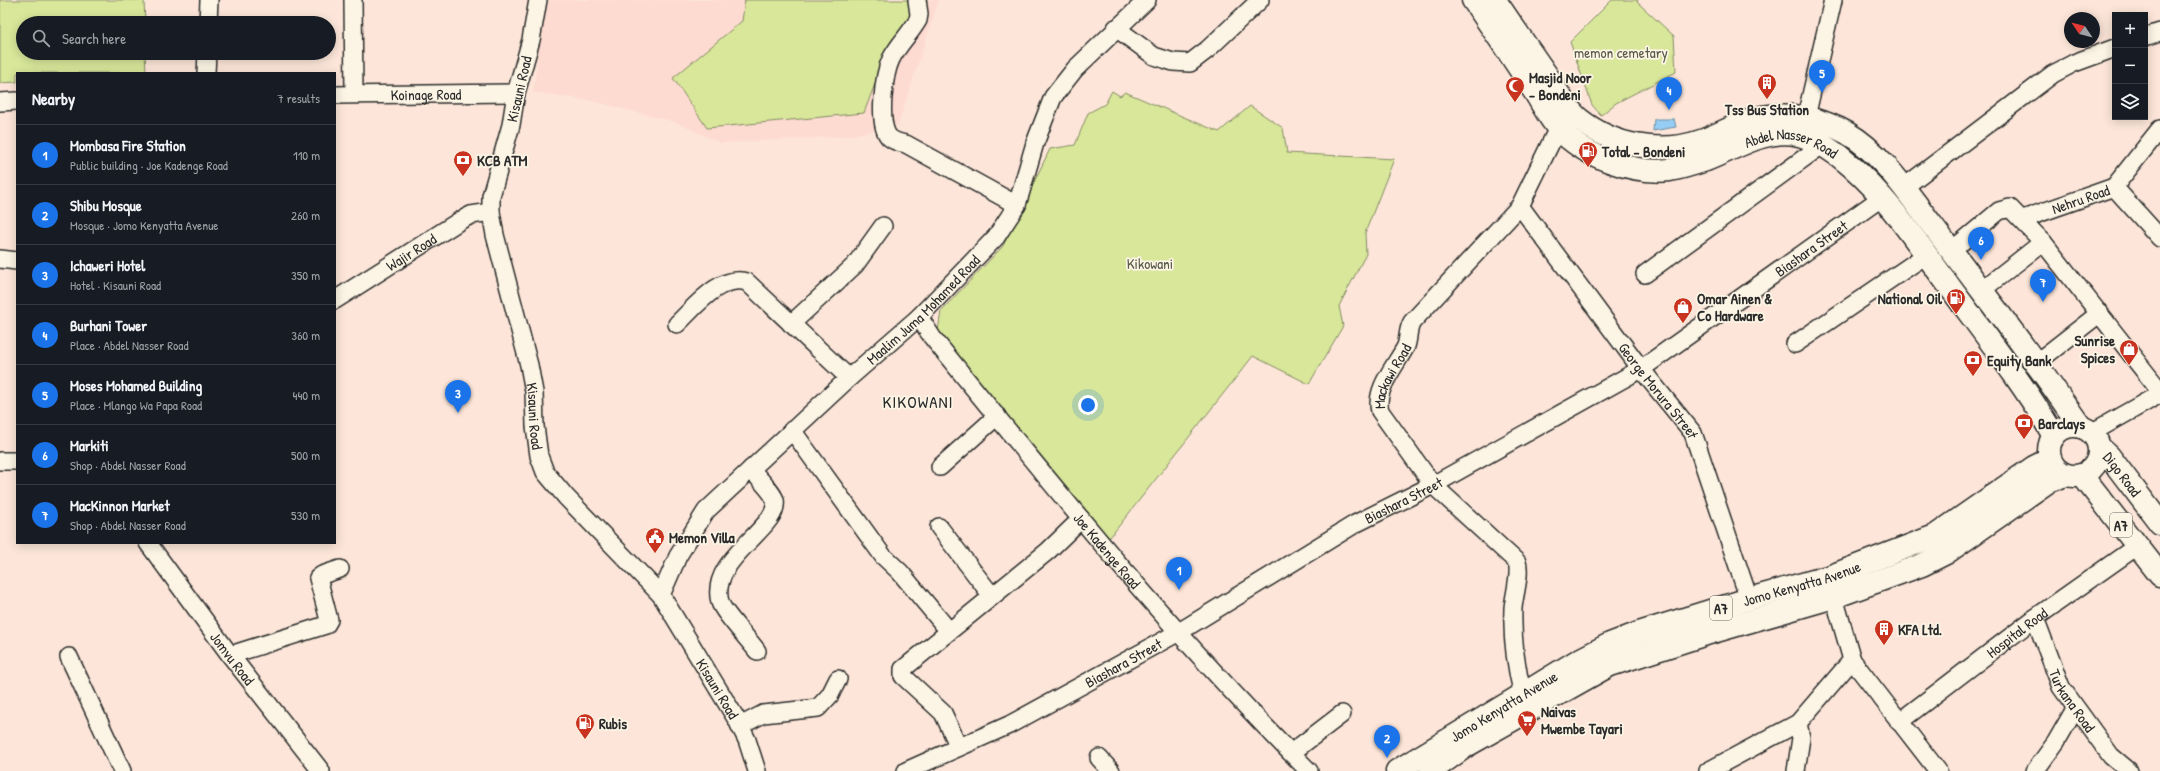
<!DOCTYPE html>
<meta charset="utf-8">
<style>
:root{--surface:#171b24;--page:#242831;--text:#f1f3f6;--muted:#9ea1a6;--line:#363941;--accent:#1a73e8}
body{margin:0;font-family:"Patrick Hand",sans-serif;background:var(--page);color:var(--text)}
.controls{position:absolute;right:12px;top:12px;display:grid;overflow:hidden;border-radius:0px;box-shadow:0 2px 10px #0003}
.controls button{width:36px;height:36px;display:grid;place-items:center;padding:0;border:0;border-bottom:1px solid var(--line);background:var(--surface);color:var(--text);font:20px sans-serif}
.compass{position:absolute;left:2064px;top:12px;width:36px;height:36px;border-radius:50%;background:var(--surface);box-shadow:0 2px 10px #0003;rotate:305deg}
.you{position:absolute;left:1088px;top:405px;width:14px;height:14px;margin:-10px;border:3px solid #fff;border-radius:50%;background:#1a73e8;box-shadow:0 0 0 6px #1a73e833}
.badge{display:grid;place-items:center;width:26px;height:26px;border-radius:50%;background:var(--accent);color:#fff;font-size:13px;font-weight:700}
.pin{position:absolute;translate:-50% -33px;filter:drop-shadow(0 1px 2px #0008)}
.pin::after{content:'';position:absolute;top:21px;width:14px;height:12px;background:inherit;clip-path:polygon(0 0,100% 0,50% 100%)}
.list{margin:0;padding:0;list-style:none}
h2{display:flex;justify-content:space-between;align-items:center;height:52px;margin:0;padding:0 16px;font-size:17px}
h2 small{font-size:13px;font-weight:400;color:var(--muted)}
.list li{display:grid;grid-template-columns:26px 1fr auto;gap:12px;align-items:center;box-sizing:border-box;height:60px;padding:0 16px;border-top:1px solid var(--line)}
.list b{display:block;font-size:15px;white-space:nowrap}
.list p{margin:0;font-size:13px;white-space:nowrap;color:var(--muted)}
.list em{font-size:13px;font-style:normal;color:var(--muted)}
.icon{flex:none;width:22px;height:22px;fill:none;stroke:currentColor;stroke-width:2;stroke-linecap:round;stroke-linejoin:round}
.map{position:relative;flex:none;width:2160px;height:771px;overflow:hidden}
.search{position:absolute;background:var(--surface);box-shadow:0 2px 10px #0003;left:16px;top:16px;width:320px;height:44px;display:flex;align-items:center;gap:10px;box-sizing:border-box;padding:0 14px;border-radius:22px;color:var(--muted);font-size:15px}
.panel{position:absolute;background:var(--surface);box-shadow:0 2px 10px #0003;left:16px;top:72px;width:320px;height:472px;border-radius:0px}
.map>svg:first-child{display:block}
</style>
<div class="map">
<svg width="2160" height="771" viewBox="0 0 2160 771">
<rect width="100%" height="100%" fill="#fde6d9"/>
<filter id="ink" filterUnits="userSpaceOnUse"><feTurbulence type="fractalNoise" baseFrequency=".025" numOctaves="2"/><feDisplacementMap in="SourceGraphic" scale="8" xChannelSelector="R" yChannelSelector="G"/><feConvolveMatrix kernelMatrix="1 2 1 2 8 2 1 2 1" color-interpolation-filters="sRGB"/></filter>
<g filter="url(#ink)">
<!-- built -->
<path fill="#fedbd1" d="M546,0h393l-41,125 -50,11 -128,7 -45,-21 -83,-21 -59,-9z"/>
<!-- green -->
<g fill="#d8e79a" stroke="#828962">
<path d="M0,0h144l1,23h-122v30h122l1,20h-129v9l-17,1z"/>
<path d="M745,0h183l-37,41 -27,72 -157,15 -34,-50 69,-57z"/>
<path d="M1612,0h26l-1,2 37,34 2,36 -60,31 -15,12 -9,-10 -22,-63z"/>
<path d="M1112,91l8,5 5,-4 94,40 31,-26 33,22 4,25 107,6 -29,74 1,21 -27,52 4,20 -34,58 -56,-28 -146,185 -169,-210 3,-20 62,-65 47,-97 25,-4 13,-32 17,-9z"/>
</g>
<!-- water -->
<path fill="#95cdf4" stroke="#6b8ca4" d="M1654,119h20l2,8 -23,4z"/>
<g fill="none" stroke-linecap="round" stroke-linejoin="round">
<defs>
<g id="minor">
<path d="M353,0l1,94"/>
<path id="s1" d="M538,0l-7,40 -15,53 -5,32 -20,71v16l4,23 34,130 5,27 1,34 4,30 6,16 21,25 95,98 76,125 10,20 10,31"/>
<path d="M917,0l2,14 -1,6c-8,14 -20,25 -27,39 -7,15 -14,65 -2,78 5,5 12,6 17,7l111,61"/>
<path d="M208,23l1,-23"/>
<path d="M1116,28l38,28 19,6 17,1 17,-13 53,-50"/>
<path d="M2145,37l15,-5"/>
<path d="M206,73l1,-20"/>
<path id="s2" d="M335,95l181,-2"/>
<path d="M0,102l17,-1"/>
<path d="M1806,117l27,-117"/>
<path d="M2114,187l46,51"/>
<path d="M1903,188l150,-114 21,-11 41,-15"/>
<path id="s3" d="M1520,206l121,163 52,64 56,166"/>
<path id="s4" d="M2023,219l91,-32 46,-58"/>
<path d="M1951,251l48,-40 11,-3 33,34 117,149"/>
<path d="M0,259l17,2"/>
<path d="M1645,274l177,-129"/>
<path d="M1982,290l61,-48"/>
<path id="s5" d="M335,300l126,-80 10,-5 20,-3"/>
<path id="s6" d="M919,317l13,20c121,149 241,299 377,434"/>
<path d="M677,324c18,-17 43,-50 70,-42l102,96"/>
<path d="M791,324l64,-59 28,-39"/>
<path d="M1795,344l131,-89"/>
<path d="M2036,363l64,-50"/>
<path d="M792,430l91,126 17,16 49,59"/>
<path d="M2091,433l69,-39"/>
<path d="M0,461h17"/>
<path d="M940,467l57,-51"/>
<path d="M751,469c5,7 22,23 24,31 6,28 -67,58 -55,102 2,9 30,39 37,49"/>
<path d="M939,527l53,69"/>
<path id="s7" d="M148,543l82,112 91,116"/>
<path id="s8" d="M661,595l17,-39 28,-45 143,-133 70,-61 77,-80 21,-32 18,-62 18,-46 22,-28 72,-69"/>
<path d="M1834,597l18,63 86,111"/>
<path id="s9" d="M2035,618l26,69 50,69 18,15"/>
<path d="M230,655l96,-30 3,-5 -11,-42 4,-3 18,-6"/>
<path d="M69,657l53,114"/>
<path id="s10" d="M1523,695c-7,-27 -11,-59 -10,-87 1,-12 8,-35 4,-46l-84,-77 -53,-74c-6,-22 17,-47 26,-65 3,-8 1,-16 6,-24l108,-116 38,-78"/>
<path id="s11" d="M1899,722l136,-104 102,-72"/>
<path d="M740,726l23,-12 55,-6 12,-13 8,-16"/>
<path d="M959,747l-16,-34 -40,-37v-7l145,-118 33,-32"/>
<path d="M1291,753l51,-39"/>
<path d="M1099,758l12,13"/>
<path id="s12" d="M906,771l103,-46 170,-93 176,-108 78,-39 208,-116 240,-171"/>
<path d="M1708,771l90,-48 54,-63"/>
<path d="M1796,771l5,-33 -3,-15"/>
<path d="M2035,771l21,-29 19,-33"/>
</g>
<g id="major">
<path id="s13" d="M1473,0c20,29 40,58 59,88 9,13 16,29 27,41 26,28 74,45 111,41 12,-2 24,-6 36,-10 29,-11 60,-33 93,-25 18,5 38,18 52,31 36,31 65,75 93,113 38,52 78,102 110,157"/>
<path d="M1495,0c18,27 37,54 55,80 8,13 17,29 29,39 34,27 81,36 122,22 20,-7 40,-20 61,-24 28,-5 60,2 85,16 34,19 62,62 85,92 34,45 69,90 102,136 16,21 31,44 47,66"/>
</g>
<g id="highway">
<circle cx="2074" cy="451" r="25"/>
<path id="s14" d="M2099,447l10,9 51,67"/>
<path d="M2082,475l78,100"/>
<path id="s15" d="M1397,771l182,-111 31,-16 29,-11 110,-34 82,-23 104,-40 99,-69 16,-8"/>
<path d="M1431,771l35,-25 144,-81 96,-31 128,-37 88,-32 24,-12 103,-72 17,-6"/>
</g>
</defs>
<!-- minor casing -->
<use href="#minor" stroke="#2b2b2b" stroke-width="20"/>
<!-- major casing -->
<use href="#major" stroke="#2b2b2b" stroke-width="25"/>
<!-- highway casing -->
<use href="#highway" stroke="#2b2b2b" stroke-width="25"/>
<!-- minor -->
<use href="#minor" stroke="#fcf5e5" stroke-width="17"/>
<!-- major -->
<use href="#major" stroke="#fcf5e5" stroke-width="22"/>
<!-- highway -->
<use href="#highway" stroke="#fcf5e5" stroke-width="22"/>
</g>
</g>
<!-- icons -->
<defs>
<symbol id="building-pin" viewBox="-11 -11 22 30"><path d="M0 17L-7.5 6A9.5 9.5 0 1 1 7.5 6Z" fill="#c8321e" stroke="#fcf5e5"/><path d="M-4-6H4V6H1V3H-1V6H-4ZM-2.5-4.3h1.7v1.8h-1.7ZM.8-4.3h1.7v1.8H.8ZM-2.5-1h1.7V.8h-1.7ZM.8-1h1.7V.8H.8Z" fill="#fff"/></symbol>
<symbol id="mosque-pin" viewBox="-11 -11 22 30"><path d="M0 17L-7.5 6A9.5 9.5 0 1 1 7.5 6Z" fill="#c8321e" stroke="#fcf5e5"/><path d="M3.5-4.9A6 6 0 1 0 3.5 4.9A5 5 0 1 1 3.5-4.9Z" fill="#fff"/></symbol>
<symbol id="fuel-pin" viewBox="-11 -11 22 30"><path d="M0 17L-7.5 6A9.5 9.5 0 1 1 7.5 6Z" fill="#c8321e" stroke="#fcf5e5"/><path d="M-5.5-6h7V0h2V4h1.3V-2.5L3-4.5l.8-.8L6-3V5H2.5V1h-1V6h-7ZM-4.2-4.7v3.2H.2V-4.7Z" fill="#fff"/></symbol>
<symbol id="bank-pin" viewBox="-11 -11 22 30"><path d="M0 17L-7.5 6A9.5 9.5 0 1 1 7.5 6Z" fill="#c8321e" stroke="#fcf5e5"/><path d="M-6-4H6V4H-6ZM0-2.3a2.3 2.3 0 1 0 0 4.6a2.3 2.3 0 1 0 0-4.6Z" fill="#fff"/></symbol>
<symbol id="shop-pin" viewBox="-11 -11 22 30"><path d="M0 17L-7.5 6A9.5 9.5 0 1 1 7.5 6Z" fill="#c8321e" stroke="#fcf5e5"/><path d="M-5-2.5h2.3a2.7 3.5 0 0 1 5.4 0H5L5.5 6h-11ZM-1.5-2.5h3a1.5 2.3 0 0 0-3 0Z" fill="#fff"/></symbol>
<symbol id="civic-pin" viewBox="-11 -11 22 30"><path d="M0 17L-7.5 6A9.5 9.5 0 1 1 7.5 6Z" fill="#c8321e" stroke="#fcf5e5"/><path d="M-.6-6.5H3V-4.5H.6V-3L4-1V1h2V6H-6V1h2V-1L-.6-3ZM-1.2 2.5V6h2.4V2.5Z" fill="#fff"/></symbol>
<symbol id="supermarket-pin" viewBox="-11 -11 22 30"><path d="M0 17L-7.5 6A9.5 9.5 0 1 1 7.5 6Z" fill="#c8321e" stroke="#fcf5e5"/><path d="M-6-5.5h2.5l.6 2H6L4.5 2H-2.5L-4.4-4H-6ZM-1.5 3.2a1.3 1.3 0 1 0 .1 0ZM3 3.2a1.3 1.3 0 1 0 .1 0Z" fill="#fff"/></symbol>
</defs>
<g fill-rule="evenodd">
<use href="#building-pin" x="1756" y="72" width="22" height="30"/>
<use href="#mosque-pin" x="1504" y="75" width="22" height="30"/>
<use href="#fuel-pin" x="1577" y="140" width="22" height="30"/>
<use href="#bank-pin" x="452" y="149" width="22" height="30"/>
<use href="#fuel-pin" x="1945" y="287" width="22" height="30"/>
<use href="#shop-pin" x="1672" y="296" width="22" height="30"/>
<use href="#shop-pin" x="2118" y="338" width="22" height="30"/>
<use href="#bank-pin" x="1962" y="349" width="22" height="30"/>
<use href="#bank-pin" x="2013" y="412" width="22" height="30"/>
<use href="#civic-pin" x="644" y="526" width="22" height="30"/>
<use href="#building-pin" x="1873" y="618" width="22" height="30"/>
<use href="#supermarket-pin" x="1516" y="709" width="22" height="30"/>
<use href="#fuel-pin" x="574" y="712" width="22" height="30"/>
</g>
<g text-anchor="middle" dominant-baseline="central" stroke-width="3.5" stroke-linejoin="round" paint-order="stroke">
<!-- shield labels -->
<g fill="#fcf5e5" stroke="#6a6863" stroke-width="1">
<rect x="2110" y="513" width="22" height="24" rx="3"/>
<rect x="1710" y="596" width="22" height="24" rx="3"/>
</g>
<g font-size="14" font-weight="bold" fill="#2b2b2b">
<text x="2121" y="525">A7</text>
<text x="1721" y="608">A7</text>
</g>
<!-- park labels -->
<g font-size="15" fill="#565a47" stroke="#fcf5e5">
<text x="1621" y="52">memon cemetary</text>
<text x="1150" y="263">Kikowani</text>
</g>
<!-- poi labels -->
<g font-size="15" font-weight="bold" fill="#2b2b2b" stroke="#fcf5e5" text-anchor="start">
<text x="1529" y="77">Masjid Noor<tspan x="1529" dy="17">- Bondeni</tspan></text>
<text x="1767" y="109" text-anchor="middle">Tss Bus Station</text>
<text x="1602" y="151">Total - Bondeni</text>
<text x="477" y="160">KCB ATM</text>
<text x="1697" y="298">Omar Ainen &amp;<tspan x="1697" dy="17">Co Hardware</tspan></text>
<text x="1942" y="298" text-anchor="end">National Oil</text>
<text x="2115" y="340" text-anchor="end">Sunrise<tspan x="2115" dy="17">Spices</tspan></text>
<text x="1987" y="360">Equity Bank</text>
<text x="2038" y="423">Barclays</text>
<text x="669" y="537">Memon Villa</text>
<text x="1898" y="629">KFA Ltd.</text>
<text x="1541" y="711">Naivas<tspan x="1541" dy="17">Mwembe Tayari</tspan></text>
<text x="599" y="723">Rubis</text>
</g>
<!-- street labels -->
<g font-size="15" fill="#2b2b2b" stroke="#fcf5e5">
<text transform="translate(519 89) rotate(-77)">Kisauni Road</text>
<text stroke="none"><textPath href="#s2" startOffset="91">Koinage Road</textPath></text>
<text stroke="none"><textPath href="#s13" startOffset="406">Abdel Nasser Road</textPath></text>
<text stroke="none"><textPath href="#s4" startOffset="61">Nehru Road</textPath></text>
<text stroke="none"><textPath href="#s12" startOffset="1047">Biashara Street</textPath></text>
<text stroke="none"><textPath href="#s5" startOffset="90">Wajir Road</textPath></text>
<text stroke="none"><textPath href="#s8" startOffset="392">Maalim Juma Mohamed Road</textPath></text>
<text stroke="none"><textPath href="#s10" startOffset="377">Mackawi Road</textPath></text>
<text stroke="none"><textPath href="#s3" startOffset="231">George Morura Street</textPath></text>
<text stroke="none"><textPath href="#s1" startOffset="427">Kisauni Road</textPath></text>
<text stroke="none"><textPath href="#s14" startOffset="36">Digo Road</textPath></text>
<text stroke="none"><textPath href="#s12" startOffset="567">Biashara Street</textPath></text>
<text stroke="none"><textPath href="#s6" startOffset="300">Joe Kadenge Road</textPath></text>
<text stroke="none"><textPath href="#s15" startOffset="449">Jomo Kenyatta Avenue</textPath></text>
<text stroke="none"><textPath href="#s11" startOffset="148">Hospital Road</textPath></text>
<text stroke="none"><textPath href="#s7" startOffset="143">Jomvu Road</textPath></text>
<text stroke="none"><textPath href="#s12" startOffset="243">Biashara Street</textPath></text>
<text stroke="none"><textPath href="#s1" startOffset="763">Kisauni Road</textPath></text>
<text stroke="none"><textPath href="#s9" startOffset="91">Turkana Road</textPath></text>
<text stroke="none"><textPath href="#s15" startOffset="125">Jomo Kenyatta Avenue</textPath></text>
</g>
<!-- quarter labels -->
<g font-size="17" letter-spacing="1" fill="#2b2b2b" stroke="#fcf5e5">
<text x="918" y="401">KIKOWANI</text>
</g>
</g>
</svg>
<div class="controls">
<button>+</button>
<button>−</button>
<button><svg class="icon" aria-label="layers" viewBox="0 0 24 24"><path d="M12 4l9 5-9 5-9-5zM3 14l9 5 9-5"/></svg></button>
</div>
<svg class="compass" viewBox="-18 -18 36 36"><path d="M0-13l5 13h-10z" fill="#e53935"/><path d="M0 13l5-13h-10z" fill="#9ea1a6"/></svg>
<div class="you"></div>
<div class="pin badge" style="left:1179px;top:590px">1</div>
<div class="pin badge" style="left:1387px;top:758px">2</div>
<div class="pin badge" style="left:458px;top:413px">3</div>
<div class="pin badge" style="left:1669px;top:110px">4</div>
<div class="pin badge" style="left:1822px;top:93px">5</div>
<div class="pin badge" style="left:1981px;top:260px">6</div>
<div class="pin badge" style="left:2043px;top:302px">7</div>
<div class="search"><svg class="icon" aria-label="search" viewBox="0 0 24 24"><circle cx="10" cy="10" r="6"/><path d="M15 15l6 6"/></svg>Search here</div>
<section class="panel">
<h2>Nearby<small>7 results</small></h2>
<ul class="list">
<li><span class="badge">1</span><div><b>Mombasa Fire Station</b><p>Public building · Joe Kadenge Road</p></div><em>110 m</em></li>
<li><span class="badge">2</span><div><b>Shibu Mosque</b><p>Mosque · Jomo Kenyatta Avenue</p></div><em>260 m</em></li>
<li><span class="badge">3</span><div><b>Ichaweri Hotel</b><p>Hotel · Kisauni Road</p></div><em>350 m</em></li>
<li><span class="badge">4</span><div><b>Burhani Tower</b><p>Place · Abdel Nasser Road</p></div><em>360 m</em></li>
<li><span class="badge">5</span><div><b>Moses Mohamed Building</b><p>Place · Mlango Wa Papa Road</p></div><em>440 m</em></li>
<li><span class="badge">6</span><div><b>Markiti</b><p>Shop · Abdel Nasser Road</p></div><em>500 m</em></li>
<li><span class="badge">7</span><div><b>MacKinnon Market</b><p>Shop · Abdel Nasser Road</p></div><em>530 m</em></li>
</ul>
</section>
</div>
